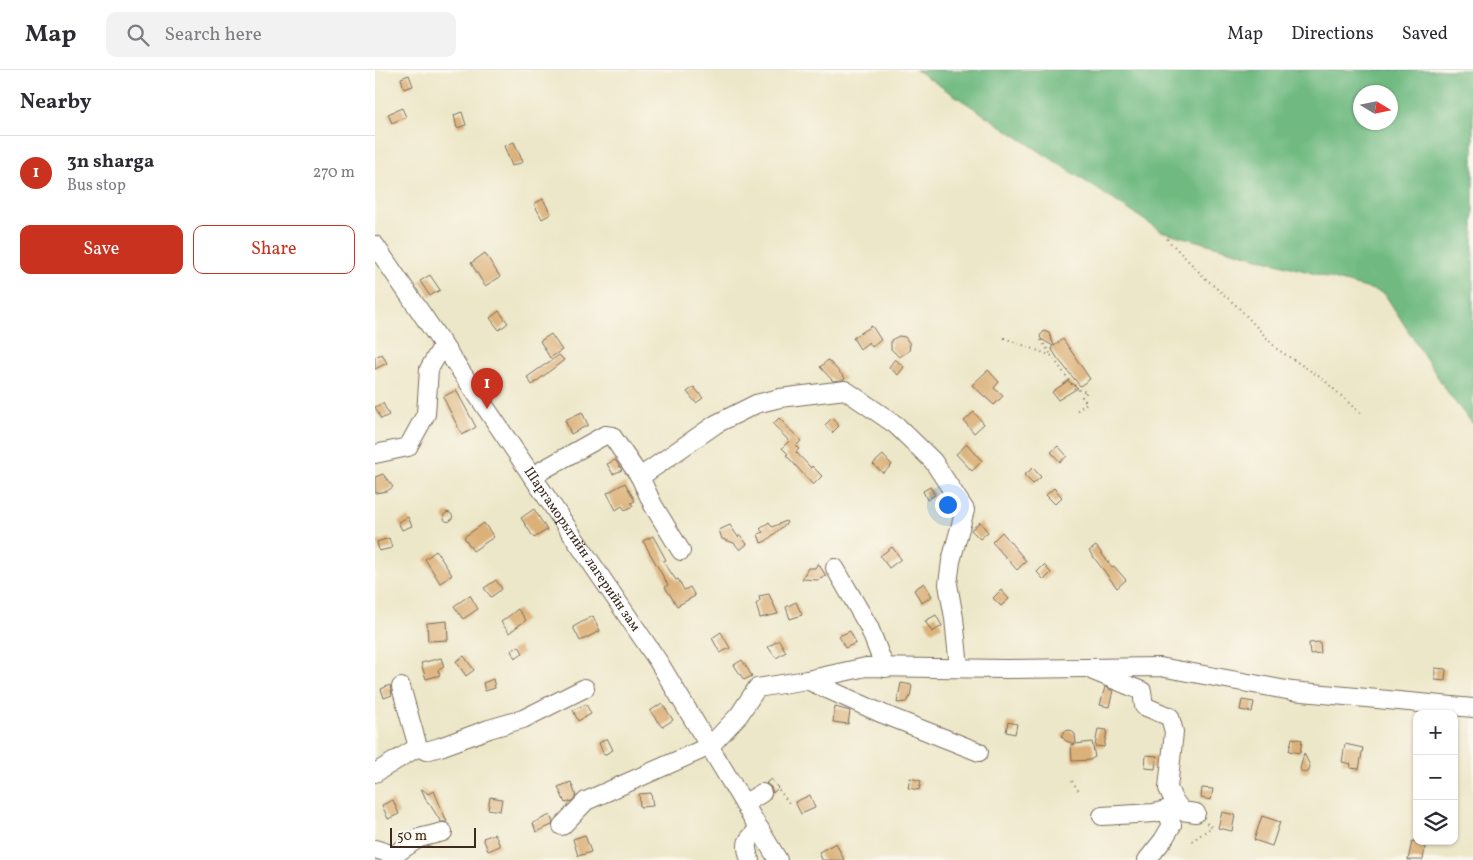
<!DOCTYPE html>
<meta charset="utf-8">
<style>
:root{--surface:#fff;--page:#f2f2f3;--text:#2b2b33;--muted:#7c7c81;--line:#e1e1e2;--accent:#c8321e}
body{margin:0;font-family:Vollkorn,serif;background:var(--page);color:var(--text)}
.controls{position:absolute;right:15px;bottom:15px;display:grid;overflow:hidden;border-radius:10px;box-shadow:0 1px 4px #0004}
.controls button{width:45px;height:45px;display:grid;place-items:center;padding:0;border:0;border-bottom:1px solid var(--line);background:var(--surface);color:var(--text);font:25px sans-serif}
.compass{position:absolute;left:978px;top:15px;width:45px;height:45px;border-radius:50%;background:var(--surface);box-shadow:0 1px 4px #0004;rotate:100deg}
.scale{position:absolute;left:15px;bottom:12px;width:86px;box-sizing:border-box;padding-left:5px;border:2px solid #3b2a1e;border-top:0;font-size:14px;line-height:18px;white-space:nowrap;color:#3b2a1e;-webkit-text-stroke:4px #fbf7ec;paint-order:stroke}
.you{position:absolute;left:572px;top:434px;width:18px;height:18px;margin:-12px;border:4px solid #fff;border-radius:50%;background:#1a73e8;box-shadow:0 0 0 8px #1a73e833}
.badge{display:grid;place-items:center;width:32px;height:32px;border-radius:50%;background:var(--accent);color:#fff;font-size:16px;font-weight:700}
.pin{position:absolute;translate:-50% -41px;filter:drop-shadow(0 1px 2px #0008)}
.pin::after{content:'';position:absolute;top:26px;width:18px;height:15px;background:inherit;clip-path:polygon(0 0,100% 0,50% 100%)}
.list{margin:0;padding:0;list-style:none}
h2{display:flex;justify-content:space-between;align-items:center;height:65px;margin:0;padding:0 20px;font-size:21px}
h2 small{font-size:16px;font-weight:400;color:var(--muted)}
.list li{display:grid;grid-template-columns:32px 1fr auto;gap:15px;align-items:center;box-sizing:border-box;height:75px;padding:0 20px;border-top:1px solid var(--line)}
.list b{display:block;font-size:19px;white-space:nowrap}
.list p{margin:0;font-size:16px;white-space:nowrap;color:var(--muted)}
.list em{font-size:16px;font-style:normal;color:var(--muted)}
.actions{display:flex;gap:10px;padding:15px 20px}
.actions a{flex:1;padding:11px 0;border:1px solid var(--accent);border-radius:10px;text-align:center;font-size:18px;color:var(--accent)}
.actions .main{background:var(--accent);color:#fff}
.icon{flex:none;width:28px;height:28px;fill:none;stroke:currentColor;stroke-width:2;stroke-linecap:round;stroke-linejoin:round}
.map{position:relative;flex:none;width:1098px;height:790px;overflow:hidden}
header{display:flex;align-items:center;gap:30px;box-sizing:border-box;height:70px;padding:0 25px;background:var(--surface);border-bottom:1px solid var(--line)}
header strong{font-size:24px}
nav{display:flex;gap:28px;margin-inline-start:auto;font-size:18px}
.search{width:350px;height:45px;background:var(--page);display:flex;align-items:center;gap:12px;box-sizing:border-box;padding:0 18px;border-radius:10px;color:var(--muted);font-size:19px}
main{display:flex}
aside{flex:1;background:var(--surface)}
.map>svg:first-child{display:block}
</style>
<header>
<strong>Map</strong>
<div class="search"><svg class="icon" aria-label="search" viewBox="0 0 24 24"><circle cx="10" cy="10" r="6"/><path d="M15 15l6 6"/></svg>Search here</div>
<nav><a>Map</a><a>Directions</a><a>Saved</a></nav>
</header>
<main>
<aside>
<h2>Nearby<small></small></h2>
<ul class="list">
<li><span class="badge">1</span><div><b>3n sharga</b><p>Bus stop</p></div><em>270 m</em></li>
</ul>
<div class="actions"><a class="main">Save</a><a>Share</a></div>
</aside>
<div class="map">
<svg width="1098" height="790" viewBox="0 0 1098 790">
<rect width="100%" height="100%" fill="#fbf7ec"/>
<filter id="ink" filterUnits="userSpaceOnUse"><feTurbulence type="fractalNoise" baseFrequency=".02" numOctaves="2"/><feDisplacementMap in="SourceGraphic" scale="10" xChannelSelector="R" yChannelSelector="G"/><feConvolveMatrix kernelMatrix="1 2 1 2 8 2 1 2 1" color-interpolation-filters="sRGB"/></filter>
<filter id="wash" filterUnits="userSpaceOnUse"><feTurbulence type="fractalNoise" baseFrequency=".0096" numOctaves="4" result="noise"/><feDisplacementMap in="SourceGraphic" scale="20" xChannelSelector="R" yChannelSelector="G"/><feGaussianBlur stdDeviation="1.12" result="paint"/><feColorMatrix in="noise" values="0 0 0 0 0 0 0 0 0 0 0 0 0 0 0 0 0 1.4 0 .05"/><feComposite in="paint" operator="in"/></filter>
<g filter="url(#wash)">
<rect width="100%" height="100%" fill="#ede7c9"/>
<!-- forest -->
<path fill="#6fba81" stroke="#557250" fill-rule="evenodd" d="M541,0h557v354l-23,-28 -66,-103 -223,-62zM986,22h30v30h-30z"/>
<g id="blocks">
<!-- building -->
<g fill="#dcb179">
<path d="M34,5l4,11 -9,3 -3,-11z"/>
<path d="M27,38l4,9 -14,6 -4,-9z"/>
<path d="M87,42l4,13 -9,3 -3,-13z"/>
<path d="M139,72l9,20 -11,4 -8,-20z"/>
<path d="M168,129l8,15 -9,5 -8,-15z"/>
<path d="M110,183l15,24 -15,9 -14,-23z"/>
<path d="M55,205l10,15 -10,6 -10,-15z"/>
<path d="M124,241l9,12 -9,7 -9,-12z"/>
<path d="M497,256l9,14 -9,7 -3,-5 -9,7 -7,-11z"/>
<path d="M669,261l5,2 5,13 9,-7 27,40 -10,7 -22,-27 -7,-11 2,-2 -12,-7 -1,-3z"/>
<path d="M176,264l11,16 -12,8 -10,-17z"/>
<path d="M524,266l6,1 5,7 -1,7 -10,6 -8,-8v-9z"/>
<path d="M7,284l5,9 -12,6v-12z"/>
<path d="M184,285l5,5 -32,25 -5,-8z"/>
<path d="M520,289l9,8 -6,8 -9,-8z"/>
<path d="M453,290l17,18 -2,2 -10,1 -13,-14z"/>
<path d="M613,300l11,12 -5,6 9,8 -9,9 -22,-20z"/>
<path d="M693,311l10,7 -20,12 -6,-8z"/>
<path d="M319,317l9,11 -7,5 -9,-11z"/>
<path d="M81,320l20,37 -14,8 -19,-38z"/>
<path d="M8,333l6,12 -8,4 -6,-12z"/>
<path d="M207,342l6,13 -17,9 -6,-14z"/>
<path d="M599,342l10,12 -10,9 -10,-12z"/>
<path d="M404,348l22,23 -5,5 3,3 -3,3 15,16 1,-2 10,10 -9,9 -27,-30 2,-1 -6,-6 7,-7 -16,-17z"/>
<path d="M457,348l7,8 -7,7 -7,-8z"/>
<path d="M592,374l15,17 -10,10 -16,-17z"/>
<path d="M683,376l9,10 -7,6 -9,-10z"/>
<path d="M508,385l9,10 -9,8 -10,-9z"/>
<path d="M240,390l7,10 -9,4 -6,-10z"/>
<path d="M658,398l8,9 -8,7 -9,-9z"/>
<path d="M8,404l10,13 -6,4 -12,2v-16z"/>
<path d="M250,413l10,18 -4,2 2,3 -8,4 -3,-4 -6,4 -9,-17z"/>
<path d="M555,417l5,8 -8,5 -4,-9z"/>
<path d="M679,418l8,9 -7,7 -9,-9z"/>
<path d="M159,439l13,21 -13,8 -13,-20z"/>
<circle cx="73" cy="447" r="4.5"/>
<path d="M33,447l4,9 -10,4 -4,-8z"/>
<path d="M411,451l1,2 -21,18 -5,2 -3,-9 5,-2 -3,-3 9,-7 3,5z"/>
<path d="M605,452l8,10 -8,7 -9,-9z"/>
<path d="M109,453l10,14 -21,14 -9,-14z"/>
<path d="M355,455l8,12 2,-2 7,9 -7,6 -6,-7 -12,-4 -3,-9z"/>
<path d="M627,462l24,29 -9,9 -25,-28z"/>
<path d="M278,466l13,24 -3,1 13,19 2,-1 6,11 6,-3 5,9 -18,10 -12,-19 3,-2 -25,-44z"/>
<path d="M14,468l3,10 -13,3 -2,-9z"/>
<path d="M721,476l16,21 2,-1 12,14 -9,8 -28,-37z"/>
<path d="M517,477l9,12 -12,9 -9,-12z"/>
<path d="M61,481l16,24 -12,8 -15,-24z"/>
<path d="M443,493l8,13 -8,4 -16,-1 6,-11h7z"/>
<path d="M669,495l7,8 -7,7 -7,-8z"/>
<path d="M121,510l6,9 -11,8 -7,-9z"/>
<path d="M549,513l8,13 -10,7 -8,-13z"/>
<path d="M626,520l8,9 -8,7 -8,-8z"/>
<path d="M394,524l9,20 -18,4 -4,-14 4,-3 -1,-5z"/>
<path d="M95,525l8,14 -15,10 -9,-13z"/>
<path d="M421,532l6,13 -12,4 -4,-12z"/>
<path d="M143,539l8,11 -17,13 -8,-11z"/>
<path d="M561,545l6,11 -10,6 -7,-11z"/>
<path d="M218,546l7,15 -20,10 -7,-14z"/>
<path d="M72,551l1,19 -20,1 -1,-18z"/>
<path d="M475,561l6,12 -11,5 -6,-12z"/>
<path d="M346,562l9,16 -10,5 -8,-15z"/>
<path d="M404,570l7,12 -10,6 -8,-11z"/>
<path d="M945,572l1,11 -11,1 -1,-11z"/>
<path d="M144,576l4,7 -8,5 -4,-7z"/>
<path d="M89,586l10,14 -8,6 -10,-15z"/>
<path d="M66,588l3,9 -6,3 2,5 -14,4 -5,-16z"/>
<path d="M367,590l10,16 -8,4 -10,-15z"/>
<path d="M1060,598l11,1 -1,12 -10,-1z"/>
<path d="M118,609l2,9 -10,3 -2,-8z"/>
<path d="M526,613l11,2 -2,12 -4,5 -9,1z"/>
<path d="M15,615l2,10 -8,3 -3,-9z"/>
<path d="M730,617l8,4 -4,16 -9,-2z"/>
<path d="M867,630l12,2 -2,10 -12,-2z"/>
<path d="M287,633l11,17 -11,7 -12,-16z"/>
<path d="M211,634l5,10 -13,7 -5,-11z"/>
<path d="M460,637l15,4 -2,13 -15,-2z"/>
<path d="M633,652l9,2 -2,10 -9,-2z"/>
<path d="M723,659l9,1 -3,17 -9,-1z"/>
<path d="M695,660l5,4 1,10 16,-2 3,15 -5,3 -18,1 -1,-16 4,-1 -9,-3 -5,-5 4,-5z"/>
<path d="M232,668l6,12 -9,5 -5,-12z"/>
<path d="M917,668l10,2 -2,13 -11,-2z"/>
<path d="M970,674l18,4 -4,21 -9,-1 1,-4 -9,-2z"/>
<path d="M929,683l6,13 -1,5 -3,2 -4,-1 -2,-3z"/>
<path d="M771,685l11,1 -2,13 -10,-1z"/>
<path d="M535,708l11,3 -2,9 -11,-2z"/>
<path d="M396,709l7,9 -5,5 -2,-6 -5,-4z"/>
<path d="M196,712l5,14 -4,5 -7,2 -7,-16z"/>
<path d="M46,718l7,6 6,-3 13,31h-6l-12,-19 -1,1z"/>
<path d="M827,718l11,1 -2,11 -10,-2z"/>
<path d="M276,723l2,13 -13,1 -1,-13z"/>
<path d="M435,725l5,13 -14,6 -6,-12z"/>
<path d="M115,727l12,2 -2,12 -12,-2z"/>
<path d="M18,730l6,14 -11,5 -6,-14z"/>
<path d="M847,742l13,3 -3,16 -14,-3z"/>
<path d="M175,745l3,7 -1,3 -16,7 -3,-9z"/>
<path d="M887,746l18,6 -8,24 -18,-6z"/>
<path d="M120,764l5,12 -12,5 -5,-13z"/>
<path d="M210,765l6,17 -13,4 -5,-17z"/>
<path d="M1037,771h14l-3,19h-15z"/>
<path d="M461,773l8,17h-22l-3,-8z"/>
</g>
</g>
</g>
<g filter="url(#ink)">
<use href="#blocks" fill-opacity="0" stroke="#796c5a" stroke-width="1"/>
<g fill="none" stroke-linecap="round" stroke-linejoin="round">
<defs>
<g id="minor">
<path id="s1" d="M0,175l283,416 120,199"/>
<path d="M0,384l33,-7 18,-33 3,-45 14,-24"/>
<path d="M157,406l73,-41 7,1 28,41 13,28 28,46"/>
<path d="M265,407l76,-53 40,-20 24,-6 65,-8 51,35 37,36 32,49 -14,51 -3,23 6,34 5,50"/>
<path d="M460,498l34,59 16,41"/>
<path d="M718,601l49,20 2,15 26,11 4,15 -6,56 5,11 9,12 14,2"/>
<path d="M432,610l76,34 96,38"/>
<path d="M26,617l17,60"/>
<path d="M0,703l43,-26 8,4 14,-4 49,-18 34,-10 62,-31"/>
<path d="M369,734l18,-11"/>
<path d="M727,746l52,-3 24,-6"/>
<path d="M187,756l24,-25 124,-55 29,-31 18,-27 50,-8 59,-13 141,2 153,-2 132,24 181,17"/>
<path d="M0,779l19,6 25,-17 24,-6"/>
<path d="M375,790c-6,-17 -4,-20 10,-31"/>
<path d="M772,790l16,-20 9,-15 -6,-15"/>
</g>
</defs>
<!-- minor casing -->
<use href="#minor" stroke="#796c5a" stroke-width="20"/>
<!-- path -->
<g stroke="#796c5a" stroke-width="2" stroke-dasharray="1 4" stroke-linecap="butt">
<path d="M792,169l38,39 34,30 38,41 46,30 39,36"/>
<path d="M629,268l48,18 23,33 12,3 -5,5 5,6 -12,9"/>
<path d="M666,270l11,16"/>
<path d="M697,711l6,9"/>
<path d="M404,720l10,13"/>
<path d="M817,771l20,-14 -7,-5"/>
</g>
<!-- minor -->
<use href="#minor" stroke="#fff" stroke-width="18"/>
</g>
</g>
<g text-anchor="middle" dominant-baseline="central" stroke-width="4.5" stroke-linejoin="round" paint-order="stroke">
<!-- street labels -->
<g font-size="14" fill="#3b2a1e" stroke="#fbf7ec">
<text stroke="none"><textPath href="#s1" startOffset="368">Шаргаморьтийн лагерийн зам</textPath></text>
</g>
</g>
</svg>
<div class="controls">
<button>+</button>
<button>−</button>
<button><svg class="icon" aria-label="layers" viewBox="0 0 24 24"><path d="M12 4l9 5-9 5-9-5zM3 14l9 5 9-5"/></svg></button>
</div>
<svg class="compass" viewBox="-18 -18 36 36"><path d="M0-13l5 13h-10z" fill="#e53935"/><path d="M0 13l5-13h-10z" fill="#7c7c81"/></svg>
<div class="scale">50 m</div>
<div class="you"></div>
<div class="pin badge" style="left:112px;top:339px">1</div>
</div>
</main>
